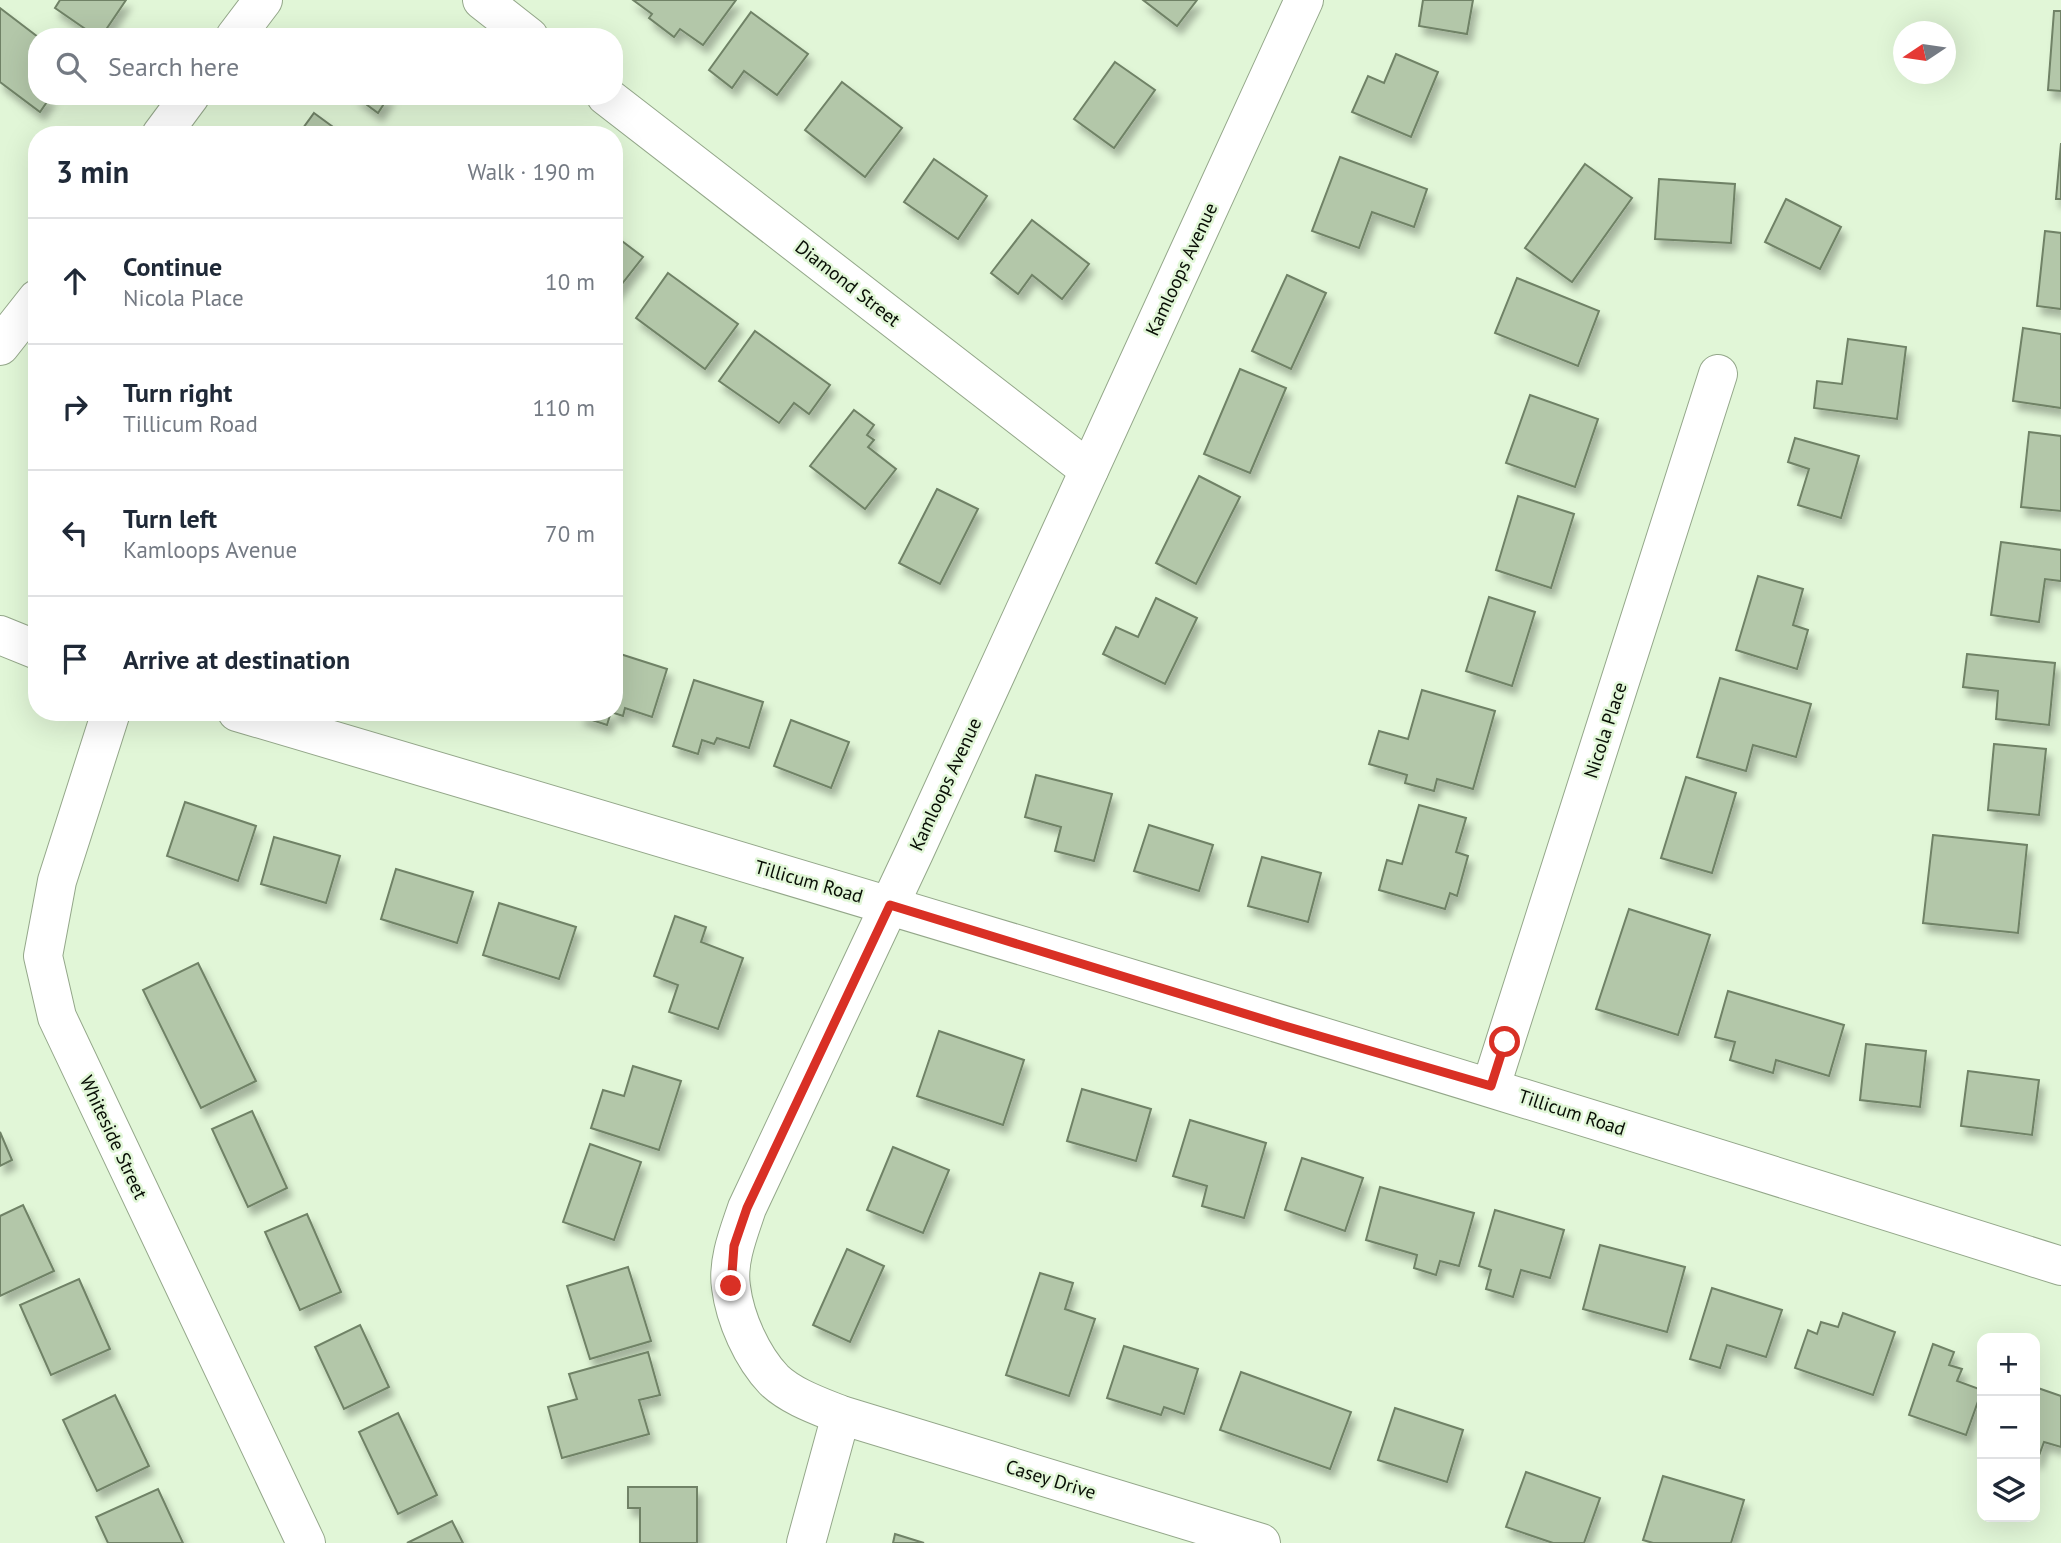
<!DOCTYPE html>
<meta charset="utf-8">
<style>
:root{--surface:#fff;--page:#f2f2f3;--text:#1f2937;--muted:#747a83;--line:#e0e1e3}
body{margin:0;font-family:"PT Sans",sans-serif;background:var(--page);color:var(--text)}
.controls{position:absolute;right:21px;bottom:21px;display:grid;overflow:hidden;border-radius:14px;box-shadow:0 7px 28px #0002}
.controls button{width:63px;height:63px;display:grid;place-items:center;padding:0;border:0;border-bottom:2px solid var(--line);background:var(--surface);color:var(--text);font:35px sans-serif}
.compass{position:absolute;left:1893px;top:21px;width:63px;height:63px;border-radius:50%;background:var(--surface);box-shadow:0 7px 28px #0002;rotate:257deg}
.stop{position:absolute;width:21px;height:21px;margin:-16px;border:5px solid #d93025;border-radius:50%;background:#fff}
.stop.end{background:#d93025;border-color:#fff;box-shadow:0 2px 7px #0008}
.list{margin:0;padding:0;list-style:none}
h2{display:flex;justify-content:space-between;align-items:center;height:91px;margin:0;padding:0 28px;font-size:30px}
h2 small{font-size:23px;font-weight:400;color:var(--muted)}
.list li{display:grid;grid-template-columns:46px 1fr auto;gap:21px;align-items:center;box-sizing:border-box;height:126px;padding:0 28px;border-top:2px solid var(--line)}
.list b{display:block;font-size:26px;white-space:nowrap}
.list p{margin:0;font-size:23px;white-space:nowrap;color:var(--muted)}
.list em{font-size:23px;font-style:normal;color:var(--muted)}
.icon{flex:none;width:38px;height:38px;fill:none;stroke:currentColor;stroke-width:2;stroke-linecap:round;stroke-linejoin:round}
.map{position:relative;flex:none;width:2061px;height:1543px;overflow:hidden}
.search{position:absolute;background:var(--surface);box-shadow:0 7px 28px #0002;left:28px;top:28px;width:595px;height:77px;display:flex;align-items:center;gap:18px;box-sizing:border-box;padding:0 24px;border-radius:28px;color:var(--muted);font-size:26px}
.panel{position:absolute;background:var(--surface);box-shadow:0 7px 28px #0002;left:28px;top:126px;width:595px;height:595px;border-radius:28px}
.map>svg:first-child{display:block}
</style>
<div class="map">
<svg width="2061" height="1543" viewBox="0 0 2061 1543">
<defs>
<filter id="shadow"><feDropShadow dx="4.5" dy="8" stdDeviation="3.5" flood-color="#0004"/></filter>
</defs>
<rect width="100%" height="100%" fill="#e1f6d7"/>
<!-- building -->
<g fill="#b3c7a9" stroke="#6f8266" stroke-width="2" filter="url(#shadow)">
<path d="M60,0h66l-25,37h-4l-42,-29z"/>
<path d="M633,0h103l-33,45 -23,-16 -6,8 -25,-19 3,-4z"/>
<path d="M1143,0h54l-20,26z"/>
<path d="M1423,0h50l-6,34 -48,-8z"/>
<path d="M0,8l38,29 -1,59h14l-11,16 -40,-30z"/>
<path d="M2054,11h7v80l-13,-1z"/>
<path d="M751,12l57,42 -31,41 -33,-24 -12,17 -23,-18z"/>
<path d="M1396,54l42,18 -27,65 -59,-25 16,-36 16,7z"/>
<path d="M1115,62l40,28 -41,58 -40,-29z"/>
<path d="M842,82l60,46 -37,49 -60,-47z"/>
<path d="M355,96h34l-11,17z"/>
<path d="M314,113l30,22h-46z"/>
<path d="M2061,143v56h-5z"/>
<path d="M1340,157l87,32 -13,38 -42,-15 -13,36 -47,-17z"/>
<path d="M934,159l53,37 -29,43 -54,-37z"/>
<path d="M1585,164l47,34 -60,84 -47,-34z"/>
<path d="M1659,179l76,5 -4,59 -76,-4z"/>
<path d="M1786,199l55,28 -21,42 -55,-27z"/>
<path d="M1032,220l57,44 -27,35 -30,-24 -14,19 -27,-21z"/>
<path d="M2045,231l16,2v76l-24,-3z"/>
<path d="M614,235l29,22 -29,37z"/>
<path d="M668,273l70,51 -33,45 -69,-51z"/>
<path d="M1287,275l39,18 -35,76 -39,-18z"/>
<path d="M1517,278l82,33 -21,55 -83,-33z"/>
<path d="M2023,328l38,6v74l-48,-7z"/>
<path d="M755,331l75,54 -21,29 -15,-11 -15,20 -60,-42z"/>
<path d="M1848,339l58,8 -9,72 -83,-11 3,-27 25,3z"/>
<path d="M1240,369l46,19 -36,85 -46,-19z"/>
<path d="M1530,395l68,24 -23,68 -69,-24z"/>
<path d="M854,410l20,15 -7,10 7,5 -6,7 28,22 -31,40 -55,-43z"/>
<path d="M2029,432l32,4v75l-40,-4z"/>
<path d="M1795,438l64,18 -18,62 -43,-13 11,-36 -21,-7z"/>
<path d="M1199,476l41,21 -44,87 -40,-21z"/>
<path d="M937,489l41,20 -38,75 -41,-21z"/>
<path d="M1518,496l56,18 -23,74 -55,-18z"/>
<path d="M2001,542l60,8v31l-16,-2 -6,43 -48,-7z"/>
<path d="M1758,576l45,13 -10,36 15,5 -11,39 -61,-19z"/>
<path d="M1489,597l46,15 -23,74 -46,-15z"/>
<path d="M1156,598l41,20 -32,66 -62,-30 13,-27 22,10z"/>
<path d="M614,652l53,17 -15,48 -27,-9 -2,8 -12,-4 -4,13 -27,-9 1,-4h33z"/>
<path d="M1967,654l88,9 -6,62 -53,-6 2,-28 -35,-4z"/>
<path d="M1720,678l91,26 -15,53 -43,-12 -7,26 -49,-14z"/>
<path d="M694,680l69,22 -14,46 -32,-10 -3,6 -12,-4 -4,14 -25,-8z"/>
<path d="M1422,690l73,21 -22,78 -36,-10 -3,12 -29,-8 2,-8 -38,-11 10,-33 29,8z"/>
<path d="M791,720l58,22 -18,46 -57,-22z"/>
<path d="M1994,744l52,5 -7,66 -51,-5z"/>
<path d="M1036,775l76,19 -18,67 -39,-10 6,-24 -36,-10z"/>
<path d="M1686,777l50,16 -24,80 -51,-15z"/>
<path d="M185,802l71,24 -18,55 -71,-25z"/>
<path d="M1419,805l47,13 -10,34 12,4 -11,40 -7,-3 -5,16 -66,-19 8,-30 15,4z"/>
<path d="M1149,825l64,20 -14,46 -65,-20z"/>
<path d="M1933,835l94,10 -9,88 -95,-10z"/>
<path d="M274,837l66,19 -14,47 -65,-19z"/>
<path d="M1262,857l59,16 -13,49 -60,-16z"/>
<path d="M396,869l77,23 -16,51 -76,-24z"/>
<path d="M499,903l77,24 -17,52 -76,-24z"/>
<path d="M1629,909l81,26 -32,100 -82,-26z"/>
<path d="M675,916l31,11 -5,15 42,16 -25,71 -49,-17 9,-27 -24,-9z"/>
<path d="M198,963l58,118 -55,27 -58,-118z"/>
<path d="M1728,991l116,34 -15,51 -53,-16 -3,13 -43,-13 5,-18 -20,-5z"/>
<path d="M939,1031l85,29 -21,65 -86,-29z"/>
<path d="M1866,1044l60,7 -6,56 -60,-7z"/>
<path d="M633,1066l48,15 -22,69 -68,-22 12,-38 21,6z"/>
<path d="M1968,1071l71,9 -7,55 -71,-9z"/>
<path d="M1082,1089l69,20 -15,52 -69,-20z"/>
<path d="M252,1111l35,77 -39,19 -36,-78z"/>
<path d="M1190,1120l76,23 -22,75 -42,-12 5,-20 -34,-10z"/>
<path d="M0,1132l12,28 -12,6z"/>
<path d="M590,1144l51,18 -27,78 -51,-18z"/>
<path d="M893,1147l56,23 -26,63 -56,-23z"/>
<path d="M1302,1158l61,20 -18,53 -60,-21z"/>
<path d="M1380,1187l94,26 -15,53 -19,-5 -4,14 -22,-7 3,-13 -51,-15z"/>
<path d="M23,1205l31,66 -54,25v-80z"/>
<path d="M1495,1210l69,20 -14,48 -29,-8 -8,27 -27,-8 5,-19 -12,-4z"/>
<path d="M307,1214l34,78 -41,18 -35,-78z"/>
<path d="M1600,1245l85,22 -18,65 -84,-23z"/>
<path d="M847,1249l37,17 -34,76 -37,-17z"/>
<path d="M628,1267l23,74 -61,18 -23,-73z"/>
<path d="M1040,1273l33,10 -8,26 30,10 -26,77 -63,-21z"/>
<path d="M79,1279l31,70 -59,26 -31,-70z"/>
<path d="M1712,1288l70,22 -16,47 -39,-12 -7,23 -30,-9z"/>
<path d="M1843,1313l52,19 -22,63 -78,-27 13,-38 9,4 4,-12 17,5z"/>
<path d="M360,1325l29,62 -45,22 -29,-62z"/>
<path d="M1933,1344l21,8 -5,13 13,4 -5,12 25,9 -16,45 -57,-20z"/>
<path d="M1124,1346l74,23 -14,45 -20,-7 -3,8 -54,-17z"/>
<path d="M648,1352l12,43 -21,5 10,34 -87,24 -14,-51 29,-8 -8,-25z"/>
<path d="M1241,1372l110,40 -21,57 -110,-39z"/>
<path d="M2035,1387l26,9v51l-17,-5 -7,19 -2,-1z"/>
<path d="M115,1395l34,71 -52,25 -34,-71z"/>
<path d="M1395,1408l68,22 -16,52 -69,-22z"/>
<path d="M398,1413l39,82 -39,19 -39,-82z"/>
<path d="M1526,1472l74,26 -16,45h-31l-47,-16z"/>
<path d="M1663,1476l81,24 -13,43h-78l-10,-3z"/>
<path d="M628,1487h69v56h-57v-35h-12z"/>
<path d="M158,1489l25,54h-75l-12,-26z"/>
<path d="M452,1521l11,22h-56z"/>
<path d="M895,1534l29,9h-31z"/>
</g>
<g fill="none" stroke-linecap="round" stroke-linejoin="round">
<defs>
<g id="minor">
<path d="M482,0l47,37"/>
<path d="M235,37l28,-37"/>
<path d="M606,96l483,374"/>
<path d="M161,135l29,-39"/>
<path d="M0,346l37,-47"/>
<path d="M111,712l-54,169 -14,75 14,61 249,526"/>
<path d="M1491,1086l227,-712"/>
<path d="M806,1543l35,-128"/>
<path d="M1261,1543l-420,-128c-22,-9 -49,-18 -67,-35 -22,-23 -39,-61 -43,-93 -4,-26 8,-55 16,-79l167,-355 390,-853"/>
</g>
<g id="major">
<path d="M0,635l37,15"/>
<path d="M237,712c610,180 1218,362 1824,554"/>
</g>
</defs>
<!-- minor casing -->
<use href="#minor" stroke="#94a78a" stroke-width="40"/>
<!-- major casing -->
<use href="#major" stroke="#94a78a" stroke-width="40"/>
<!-- minor -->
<use href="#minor" stroke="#fff" stroke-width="38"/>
<!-- major -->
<use href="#major" stroke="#fff" stroke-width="38"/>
</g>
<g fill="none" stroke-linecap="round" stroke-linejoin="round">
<!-- route -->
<path stroke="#d93025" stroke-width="9" d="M731,1286l3,-40 13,-38 143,-303 395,121 206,60 14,-44"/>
</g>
<g text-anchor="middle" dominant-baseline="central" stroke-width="5" stroke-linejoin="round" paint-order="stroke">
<!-- street labels -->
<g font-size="19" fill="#080e05" stroke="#e1f6d7">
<text transform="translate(1181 269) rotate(-65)">Kamloops Avenue</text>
<text transform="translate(848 283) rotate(38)">Diamond Street</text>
<text transform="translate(1605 730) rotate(-72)">Nicola Place</text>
<text transform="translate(945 784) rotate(-65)">Kamloops Avenue</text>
<text transform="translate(809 881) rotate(16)">Tillicum Road</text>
<text transform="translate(1572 1112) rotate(18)">Tillicum Road</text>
<text transform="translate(114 1137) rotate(65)">Whiteside Street</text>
<text transform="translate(1051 1479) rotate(17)">Casey Drive</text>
</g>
</g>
</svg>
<div class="controls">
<button>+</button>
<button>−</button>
<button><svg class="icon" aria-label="layers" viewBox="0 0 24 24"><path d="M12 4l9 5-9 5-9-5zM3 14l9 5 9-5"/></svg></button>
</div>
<svg class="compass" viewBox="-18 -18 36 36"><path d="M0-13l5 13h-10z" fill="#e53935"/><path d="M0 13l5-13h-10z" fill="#747a83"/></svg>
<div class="stop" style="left:1505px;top:1042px"></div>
<div class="stop end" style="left:731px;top:1286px"></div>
<div class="search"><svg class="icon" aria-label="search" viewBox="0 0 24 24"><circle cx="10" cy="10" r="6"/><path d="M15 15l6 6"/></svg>Search here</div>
<section class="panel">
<h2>3 min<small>Walk · 190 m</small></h2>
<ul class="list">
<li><svg class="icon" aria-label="ahead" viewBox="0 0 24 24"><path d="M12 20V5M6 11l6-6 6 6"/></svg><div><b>Continue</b><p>Nicola Place</p></div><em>10 m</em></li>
<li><svg class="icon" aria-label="right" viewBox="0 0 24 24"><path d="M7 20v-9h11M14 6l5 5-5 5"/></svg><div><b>Turn right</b><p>Tillicum Road</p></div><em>110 m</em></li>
<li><svg class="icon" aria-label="left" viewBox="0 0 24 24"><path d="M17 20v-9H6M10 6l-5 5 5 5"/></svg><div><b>Turn left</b><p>Kamloops Avenue</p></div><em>70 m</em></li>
<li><svg class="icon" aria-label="arrive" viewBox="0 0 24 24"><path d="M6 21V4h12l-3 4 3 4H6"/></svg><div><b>Arrive at destination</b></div></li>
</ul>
</section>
</div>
